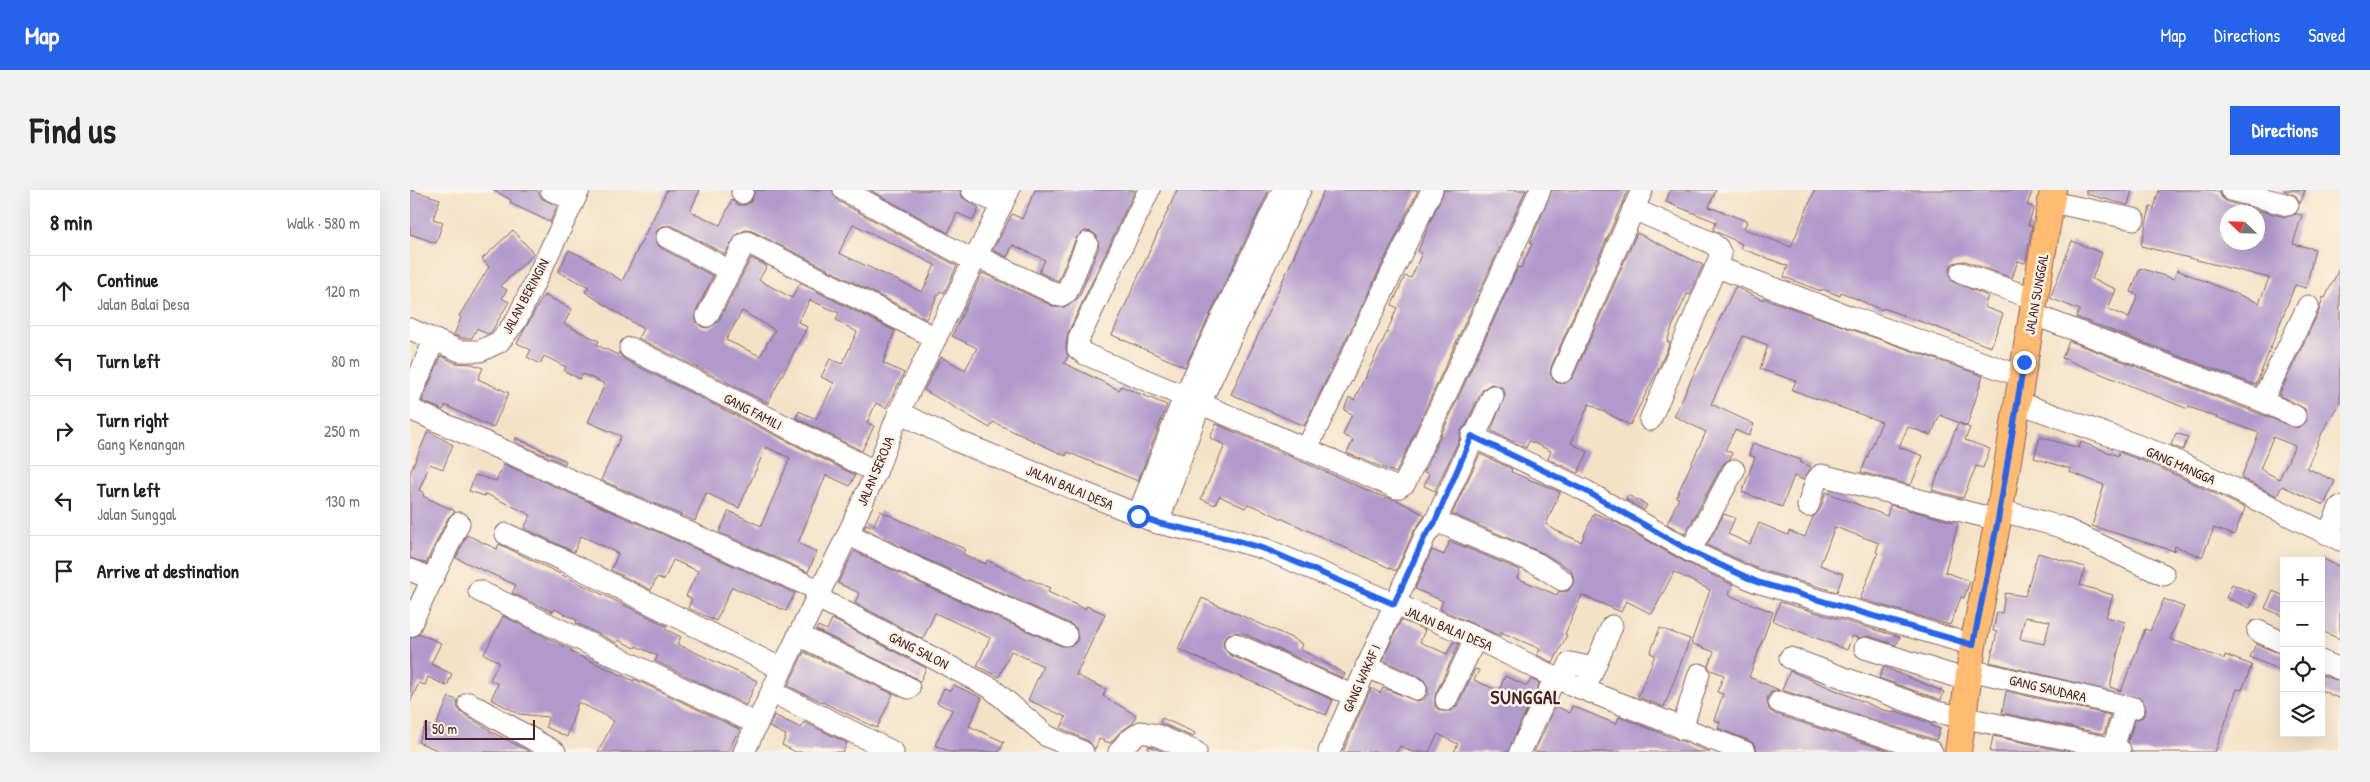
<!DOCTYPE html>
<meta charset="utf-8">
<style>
:root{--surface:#fff;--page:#f2f2f2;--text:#222;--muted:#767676;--line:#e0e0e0;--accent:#2563eb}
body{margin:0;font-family:"Patrick Hand",sans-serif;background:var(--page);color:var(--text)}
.controls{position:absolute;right:15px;bottom:15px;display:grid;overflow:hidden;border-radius:0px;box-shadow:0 5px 20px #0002}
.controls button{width:45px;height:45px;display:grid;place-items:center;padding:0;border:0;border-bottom:1px solid var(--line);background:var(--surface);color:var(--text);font:25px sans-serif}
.compass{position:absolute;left:1810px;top:15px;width:45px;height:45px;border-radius:50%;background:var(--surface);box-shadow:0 5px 20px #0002;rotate:293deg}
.scale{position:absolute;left:15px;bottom:12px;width:110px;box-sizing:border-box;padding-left:5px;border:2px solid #4a1f2b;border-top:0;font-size:14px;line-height:18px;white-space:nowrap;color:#4a1f2b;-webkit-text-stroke:4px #fcf5e5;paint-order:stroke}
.stop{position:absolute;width:15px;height:15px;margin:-11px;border:4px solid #2563eb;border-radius:50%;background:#fff}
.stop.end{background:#2563eb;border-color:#fff;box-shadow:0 1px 5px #0008}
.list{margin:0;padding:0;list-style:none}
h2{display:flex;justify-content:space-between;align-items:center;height:65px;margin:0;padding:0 20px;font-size:21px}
h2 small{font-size:16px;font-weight:400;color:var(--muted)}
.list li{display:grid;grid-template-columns:32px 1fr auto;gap:15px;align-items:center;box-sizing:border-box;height:70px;padding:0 20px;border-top:1px solid var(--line)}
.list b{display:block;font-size:19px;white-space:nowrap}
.list p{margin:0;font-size:16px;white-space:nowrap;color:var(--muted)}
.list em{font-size:16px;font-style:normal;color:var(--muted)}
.icon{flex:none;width:28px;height:28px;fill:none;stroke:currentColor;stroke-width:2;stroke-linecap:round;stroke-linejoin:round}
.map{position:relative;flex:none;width:1930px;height:562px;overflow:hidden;border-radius:0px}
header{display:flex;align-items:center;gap:30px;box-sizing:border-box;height:70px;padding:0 25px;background:var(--accent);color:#fff}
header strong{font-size:24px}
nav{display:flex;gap:28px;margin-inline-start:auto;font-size:18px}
.intro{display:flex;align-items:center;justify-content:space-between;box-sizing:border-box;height:120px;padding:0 30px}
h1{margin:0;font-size:35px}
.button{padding:12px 22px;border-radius:0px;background:var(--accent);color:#fff;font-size:18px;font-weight:700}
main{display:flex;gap:30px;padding:0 30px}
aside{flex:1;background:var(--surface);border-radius:0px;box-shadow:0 5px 20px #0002}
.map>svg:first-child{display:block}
</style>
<header>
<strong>Map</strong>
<nav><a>Map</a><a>Directions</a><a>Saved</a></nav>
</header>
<div class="intro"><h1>Find us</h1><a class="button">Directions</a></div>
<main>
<aside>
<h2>8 min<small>Walk · 580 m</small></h2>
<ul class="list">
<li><svg class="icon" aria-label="ahead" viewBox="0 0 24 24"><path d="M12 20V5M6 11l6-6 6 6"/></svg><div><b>Continue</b><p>Jalan Balai Desa</p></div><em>120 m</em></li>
<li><svg class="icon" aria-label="left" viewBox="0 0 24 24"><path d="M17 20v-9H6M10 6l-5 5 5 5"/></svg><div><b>Turn left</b></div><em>80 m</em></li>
<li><svg class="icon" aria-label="right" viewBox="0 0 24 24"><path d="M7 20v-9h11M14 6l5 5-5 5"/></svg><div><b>Turn right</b><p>Gang Kenangan</p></div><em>250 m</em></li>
<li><svg class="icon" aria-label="left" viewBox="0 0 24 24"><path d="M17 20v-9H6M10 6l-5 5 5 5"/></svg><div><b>Turn left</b><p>Jalan Sunggal</p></div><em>130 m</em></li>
<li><svg class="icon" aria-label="arrive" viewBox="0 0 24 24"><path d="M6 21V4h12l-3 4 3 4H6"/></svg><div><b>Arrive at destination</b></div></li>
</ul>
</aside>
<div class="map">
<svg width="1930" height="562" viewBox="0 0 1930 562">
<rect width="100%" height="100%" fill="#fcf5e5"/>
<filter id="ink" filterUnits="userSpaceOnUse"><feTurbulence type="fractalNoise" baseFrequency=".02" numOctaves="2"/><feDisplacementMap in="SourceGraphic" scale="10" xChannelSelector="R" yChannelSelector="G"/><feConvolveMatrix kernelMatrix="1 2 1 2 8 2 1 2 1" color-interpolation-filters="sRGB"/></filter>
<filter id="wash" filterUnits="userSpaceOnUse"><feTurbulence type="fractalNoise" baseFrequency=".0096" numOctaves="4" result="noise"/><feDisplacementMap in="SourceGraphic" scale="20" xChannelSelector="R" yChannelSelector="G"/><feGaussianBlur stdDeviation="1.12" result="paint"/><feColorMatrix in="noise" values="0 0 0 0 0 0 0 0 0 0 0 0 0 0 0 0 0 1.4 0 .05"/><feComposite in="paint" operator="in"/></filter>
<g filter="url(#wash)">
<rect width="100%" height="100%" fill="#f4e2c7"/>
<g id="blocks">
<!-- building -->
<g fill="#b09acc" fill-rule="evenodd">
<path d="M0,0l30,9 -7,20 10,3 -7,21 -26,-9z"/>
<path d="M83,0h44l4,8 16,8 -7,16 -40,-19 1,-3z"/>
<path d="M257,0h33l-9,19 1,3 28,13 12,-25 6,5h7l6,-3 4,-12h77l6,11 119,65 -13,27 -4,-2 -14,28 -174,-88 -6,-1 -9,4 -12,20 -53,-28h-11l-5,6v11l5,5 52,28 -17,35v11l6,5 6,1 10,-6 33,-64 16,8 -8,14 33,18 8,-15 95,48 -12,32 21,10 -18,35 -10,-5 -9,20 7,3 -12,25 -66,-33 3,-7 17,8 18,-36 -13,-6 9,-18 12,5 15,-32 -21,-12 3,-7 -29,-13 -12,22 9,5 -39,76 -130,-65 5,-9 -58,-37 4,-5 -31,-15 11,-22 26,13v1l27,17zM443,34l82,41 -13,27 -83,-39zM332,121l33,19 -15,26 -34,-16z"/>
<path d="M460,0h90l2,7 17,11 -6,12 -16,-7 -9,20z"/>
<path d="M625,0h100l-67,143 -2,15 2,8 -4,7 55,27 2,-4 46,19 -29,76 -71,-29 -1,4 -73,-34 -3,6 -66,-38 17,-33 24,13 12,-22 -25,-12 30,-63 73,34h11l13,-10 20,-50 -2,-11 -5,-4 -7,-1 -9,7 -18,43 -19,-9 6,-12 -32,-15 -6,12 -14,-7 19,-36 10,5z"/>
<path d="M767,0h92l-84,177 -73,-32z"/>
<path d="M914,0h94l-114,236 -73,-32z"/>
<path d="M1034,0h82l-130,283 -49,-20 6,-13 -10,-5 9,-21 -8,-4 5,-13 5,3 33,-68 10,-24 -5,-3 13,-29 6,2 11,-25 -4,-2z"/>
<path d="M1142,0h76l-77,177 -1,7 7,9 7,1 9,-7 64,-144 66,32 -13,30 -3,-1 -14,31 -6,16 3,2 -14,31 -26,51 -41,-21 -18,39 17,9 -10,21 -30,-14 3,-8 -22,-10 -3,7 -35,-17 14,-36 -2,-7 -12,-4 -9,6 -16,35 -5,5 -1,8 -25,53 -11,-5 5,-12 -5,-2 94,-205 3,1 11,-24 -2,-1z"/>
<path d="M1260,0h46l-7,17 38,14 -3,8 47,18 24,-57h218l-6,15 7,3 -6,17 4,1 -6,34 -1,3 -7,-2 -6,17 -47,-17 -12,2 -4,6 3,12 36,15 -4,11 19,7 -12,33 -108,-39 -1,2 -41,-18 -1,4 -18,-7 -1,2 -37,-14 4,-11 -48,-18 2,-4 -29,-14 3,-8 -50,-20z"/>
<path d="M1676,0h46l-4,15 -42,-11z"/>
<path d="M1749,0h54l6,2 3,6 6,4 57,15 12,-3 5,1 -9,29 22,5 -9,39 -11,-3 -39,100 -180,-68 4,-7 -30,-12 22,-57 30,12 -10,26 24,10 -8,20 21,9 9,-23 -7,-3 9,-24 34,11 3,-9 82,33 10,-25 -128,-32 9,-39 4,1zM1818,22h30v30h-30z"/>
<path d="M1873,0h22l-5,14 -4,-8z"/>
<path d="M103,40l21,24 -34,32 7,4 -5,8 7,4 -18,30 -4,2 -10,-6 -5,10h-9l-9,-3 7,-17 -2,-2 30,-49 -7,-8z"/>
<path d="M1930,77v135l-18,31 -15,35 28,13 -11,24 -42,-19 -5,10 -36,-18 18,-45 -70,-26 -1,2 -126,-51 7,-17 228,87 9,-6 -1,-13 -26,-14 40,-84 4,-14 2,1zM1863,247l22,9 -16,33 -19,-10z"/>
<path d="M1325,97l28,13v-2l220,78 -16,50 -27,-11 -9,20 -23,-8 -9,20 24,9 -12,29 -50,-13 21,-50 -90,-32 4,-9 -36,-12 8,-24 -25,-9 -32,68 43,20 -5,12 -14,-6 -10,20 7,3 -2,6 -7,5 -38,70 -18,-10 12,-26 -3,-1 30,-65 -32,-16z"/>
<path d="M134,105l28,14 -8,15 35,17 -2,4 21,10 1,-3 5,7 11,6 220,110 -5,11 -24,-11 -28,68 19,9 -9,20 -89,-40 10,-21 32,15 29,-68 -24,-11 -27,61 -33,-15 -11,28 -94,-41 20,-44 -33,-14 17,-38 -22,-10 -3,5 -16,-8 2,-4 -22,-11 -4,8 -13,-7 4,-7 -14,-7z"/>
<path d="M31,166l14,7 17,1 11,4 -5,11 31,14 -16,35 -48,-23 -2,5 -21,-9z"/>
<path d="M1548,233l12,5 -5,12 25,9 -7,19 -7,-2 -13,32 -31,-8z"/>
<path d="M806,234l165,72 16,4 28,15 -11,16 -18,40 -135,-62 -13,-5 -3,4 -26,-12 -4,9 -14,-6 24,-54 -15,-7z"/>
<path d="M18,241l25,14 -10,24 -13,-5 -11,26 5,3 -1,3 32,15 -7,7 -22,45 -16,-5v-85z"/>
<path d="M1766,243l12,4 -5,13 -12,-5z"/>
<path d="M1630,247l39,11 2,-6 37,14 1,-4 40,15 86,41 -11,27 -20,-7 -12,29 -27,-11 -1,5 -82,-25 12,-41 -34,-13 1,-3 -37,-11z"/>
<path d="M106,248l50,23 -1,3 -50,-22z"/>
<path d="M1343,253l48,17 -1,2 11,5 -8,13 -9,-4 -12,31 -40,-15 13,-35 -6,-2z"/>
<path d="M1070,264l32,15 -1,3 49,20 -14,32 9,6 26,12 13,-29 21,9 70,40 48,23 -5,10 45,17 -24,65 30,13 -8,2 -4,6 2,12 6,4 117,38h-135l-2,-7 -5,-4 -32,-13 2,-6 -6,-2 9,-26 -6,-2 7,-17 -13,-5 -3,-4 6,-14 -23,-9 19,-53 -36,-18 -22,42 -26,-13 -5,11 -39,-17 -17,39 2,1 -14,28 -16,-8 3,-6 -39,-17 -1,4 -60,-27 3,-8 -28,-12 17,-39 12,5 6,-14 70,29 -3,8 40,17 1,-3 10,-1 6,-10 -3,-11 -26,-16 -93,-40z"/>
<path d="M94,274l291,129 -9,18 -54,-24 -16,34 -28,-13 4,-9 -6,-3 12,-25 -25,-11 -9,20 -7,-3 -6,13 -40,-20 7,-16 -10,-6 -27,-12 -7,16 -50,-24 7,-13 -45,-21 -1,2 -16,-5 6,-16 21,6z"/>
<path d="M1416,302l61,24 3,-11 68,18 -13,49 25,9 -6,17 -3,-1 -11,28 -90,-26 18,-46 -2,-1 3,-9 -44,-16 -15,38 23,9 -6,18 -76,-22 -54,-25 17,-31 11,4 -7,16 22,10 9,-21 29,12 1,-4 16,6 8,-20 7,-7z"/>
<path d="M1218,305l19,10 -3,5 -18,-10z"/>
<path d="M470,321l85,38 -2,5 23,10 1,-4 42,21v-2l21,9 -2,4 37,17 2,-3 18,8 -29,61 30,14 -3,7 33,19 -3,8 -13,9 -10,11 -11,-4 -4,10 -7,-8 -27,-13 5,-11 -38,-17 15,-34 -32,-15 -12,26 -22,-11 13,-28 -55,-25 -12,26 -68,-36 4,-10 -21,-10 16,-32 59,29 148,66 12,-1 5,-5 -2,-12 -5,-4 -148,-66 -59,-30 2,-4 7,3z"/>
<path d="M57,345l30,14 2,-5 168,82 -2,3 16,8 -4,7 80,37 -11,24 -91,-44 3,-5 -22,-10 -1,2 -17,-8 -1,3 -41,-20 1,-3 -23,-11 -1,3 -41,-19 4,-8 -60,-27z"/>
<path d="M1628,363l47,14 -5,18 33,10 -7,22 19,5 -15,65 11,4 24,-62 5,2 14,-32 20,8 -14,32 54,20 1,-4 27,10 -10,25 -5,-1 -22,63h-83l-4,-11 7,-21 8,-3 3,-7 -4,-11 -152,-37 7,-30 -4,-1 4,-19 5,1 3,-20 20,3zM1615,427l25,4 -6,23 -24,-5z"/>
<path d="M1911,368l19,9v72l-19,-8z"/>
<path d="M1822,394l24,10 -6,14 -24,-10z"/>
<path d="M1863,401l11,5v21l-19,-9z"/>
<path d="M792,408l90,40 10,6 -2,5 45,25 -2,4 -103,-46 -12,2 -4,5 -1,7 7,9 103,45 -7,15 -148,-66z"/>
<path d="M1370,412l120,35 -4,8 -27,-9 -11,2 -6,-2 -5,14 -74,-29z"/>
<path d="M93,426l69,34 -1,2 63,29v-2l105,50 -11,23h-130l16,-31 -10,-6 -26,-13 -11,35 -21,-10 2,-10 -29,-3 -28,-15 7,-15 -8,-4 9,-18 -15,-8z"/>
<path d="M422,429l94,49 -6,14 -6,-5 -98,-47 2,-4 9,4z"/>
<path d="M991,430l24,10 -5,12 27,12 6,-12 6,2 -24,51v12l6,4h12l4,-5 18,-37 4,1 -5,10 25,11 6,-15 22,10 4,-7 8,4 -31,69h-54l4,-8 -20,-10 -9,18h-17l-12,-6 -3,6h-54l28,-64 9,5 3,-5 34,13 7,-2 4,-5v-7l-6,-9 -39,-18z"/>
<path d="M1250,438l30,11 -26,68 -26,-10 17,-42 -5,-2z"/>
<path d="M10,444l21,9 -10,21 21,10 -5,12 -19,-9 -3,8 -6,-2 -9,19v-64z"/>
<path d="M1846,454l28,11v17l-34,-15z"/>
<path d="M394,462l89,42 -16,34 -89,-42z"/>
<path d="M1474,477l60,25 -3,8 -62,-22z"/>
<path d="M1380,481l93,39 11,2v-2l38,14 -1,2 9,3 -4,11 -154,-50z"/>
<path d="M1911,485l19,6v18l-19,-9z"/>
<path d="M544,495l28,13 -13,28 35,16 -5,10h-49l-15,-7 17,-35 -15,-7 7,-15 6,3z"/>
<path d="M1596,501l104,24 -6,19 -102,-21z"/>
<path d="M39,507l8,3 1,9 5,5 27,16v1l40,21h-88l-24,-10 8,-18 9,4z"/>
<path d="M1146,516l14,7 2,-7 44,18 3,-7 91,35h-176z"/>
<path d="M364,525l27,13 3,-6 43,21 -4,9h-47l-14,-7 4,-10 -17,-8z"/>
<path d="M752,528l33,15 -2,4 -33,-14z"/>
<path d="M1583,546l75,16h-78z"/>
<path d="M739,556l3,1 12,5h-17z"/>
</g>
</g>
</g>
<g filter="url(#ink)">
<use href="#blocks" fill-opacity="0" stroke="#866362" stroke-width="1"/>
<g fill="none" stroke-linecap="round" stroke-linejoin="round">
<defs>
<g id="minor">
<path d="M141,0l23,10"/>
<path d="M434,0l130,71"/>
<path d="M562,0l30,15"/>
<path d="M739,0l-70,148 -1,11 7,5 312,134 8,-5 135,-293"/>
<path d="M1821,0l57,15"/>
<path d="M332,3l1,-3"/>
<path d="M1641,12l83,17"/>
<path d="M1223,19l77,33 8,6 3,7 -71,165"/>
<path d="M257,47l63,34"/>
<path d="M566,66l84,40 7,-4 20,-49"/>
<path d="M1307,77l134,50 170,59"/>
<path d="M1551,83l74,26"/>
<path d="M1622,124l230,87 46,-95"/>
<path d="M297,126l37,-72 3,-2 189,96"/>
<path d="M0,139l50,22h20l19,-9 17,-21 63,-131"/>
<path d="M220,158l246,124"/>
<path d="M1152,182l80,-182"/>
<path d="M0,208l24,-58"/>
<path d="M1852,211l33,15"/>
<path d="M1607,212l147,53 176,85"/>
<path d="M0,219l411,182"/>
<path d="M489,222l58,29 201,82 76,17 31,9 211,89 86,43 183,71"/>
<path d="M1062,246l112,54 106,61 67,31 216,63"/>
<path d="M897,258l125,-258"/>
<path d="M1398,316l8,-25 5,-6 177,45"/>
<path d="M1589,320l62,17 103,48"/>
<path d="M728,325l46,-118 99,-207"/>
<path d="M748,333l42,-120 100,-213"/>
<path d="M1024,334l59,-128"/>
<path d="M96,344l57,26 219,109"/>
<path d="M438,344l70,35 148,66"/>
<path d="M1918,344l12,-27"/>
<path d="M1280,361l44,-81"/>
<path d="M0,380l22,9"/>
<path d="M69,401l278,133"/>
<path d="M406,407l175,91 56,48 36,16"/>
<path d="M0,436l49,-103"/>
<path d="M1848,441l26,12"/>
<path d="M388,445l111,53"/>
<path d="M825,454l119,52"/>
<path d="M1455,458l102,32"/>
<path d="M1380,468l147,54 183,38"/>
<path d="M1911,471l19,8"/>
<path d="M956,476l50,23"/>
<path d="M1560,480l164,38"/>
<path d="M1152,491l8,-18 23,5"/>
<path d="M1175,499l27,-63"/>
<path d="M362,502l121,60"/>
<path d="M1036,510l30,-62"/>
<path d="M1369,512l153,50"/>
<path d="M59,513l86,49"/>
<path d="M1272,539l17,-55"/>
<path d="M1703,558l13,-42"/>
<path d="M334,562l38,-83 66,-135 28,-62 23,-60 110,-222"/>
<path d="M709,562l8,-10 14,-10 15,3 40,17"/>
<path d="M919,562l96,-216 9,-12h9l95,40 24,16"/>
<path d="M1110,562l35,-74"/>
</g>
<path id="major" d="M1548,562l15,-107 25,-125 55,-330"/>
</defs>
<!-- minor casing -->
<use href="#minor" stroke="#866362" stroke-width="23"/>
<!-- major casing -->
<use href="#major" stroke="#866362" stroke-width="28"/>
<!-- minor -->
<use href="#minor" stroke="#fff" stroke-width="21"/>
<!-- major -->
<use href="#major" stroke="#ffbb71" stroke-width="26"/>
</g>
</g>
<g fill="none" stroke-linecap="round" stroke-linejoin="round" filter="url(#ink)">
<!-- route -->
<path stroke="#2563eb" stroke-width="6" d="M728,326l20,7 76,17 31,9 129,55 31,-68 9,-12 38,-88 112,54 106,61 67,31 216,63 25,-125 26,-158"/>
</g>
<g text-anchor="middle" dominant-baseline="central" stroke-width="5" stroke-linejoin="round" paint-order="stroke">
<!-- street labels -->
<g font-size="14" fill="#4a1f2b" stroke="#fcf5e5">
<text transform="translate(1626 104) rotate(-80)">JALAN SUNGGAL</text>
<text transform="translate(115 106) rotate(-62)">JALAN BERINGIN</text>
<text transform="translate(343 221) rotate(27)">GANG FAMILI</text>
<text transform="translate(1771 275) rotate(24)">GANG MANGGA</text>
<text transform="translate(465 281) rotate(-67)">JALAN SEROJA</text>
<text transform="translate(660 297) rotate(23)">JALAN BALAI DESA</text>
<text transform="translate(1039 438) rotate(23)">JALAN BALAI DESA</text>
<text transform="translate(509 460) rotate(27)">GANG SALON</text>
<text transform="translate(951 488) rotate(-66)">GANG WAKAF I</text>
<text transform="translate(1638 498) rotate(13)">GANG SAUDARA</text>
</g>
<!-- district labels -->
<g font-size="19" font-weight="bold" letter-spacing="1" fill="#4a1f2b" stroke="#fcf5e5">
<text x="1116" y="507">SUNGGAL</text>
</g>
</g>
</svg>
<div class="controls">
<button>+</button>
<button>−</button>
<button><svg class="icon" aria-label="locate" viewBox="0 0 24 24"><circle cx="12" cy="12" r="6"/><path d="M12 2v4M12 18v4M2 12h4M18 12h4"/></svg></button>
<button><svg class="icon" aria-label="layers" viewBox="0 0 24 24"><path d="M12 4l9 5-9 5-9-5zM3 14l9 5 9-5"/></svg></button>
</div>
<svg class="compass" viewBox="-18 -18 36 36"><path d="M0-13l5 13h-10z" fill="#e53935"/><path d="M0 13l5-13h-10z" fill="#767676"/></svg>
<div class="scale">50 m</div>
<div class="stop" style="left:728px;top:326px"></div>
<div class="stop end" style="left:1614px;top:172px"></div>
</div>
</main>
